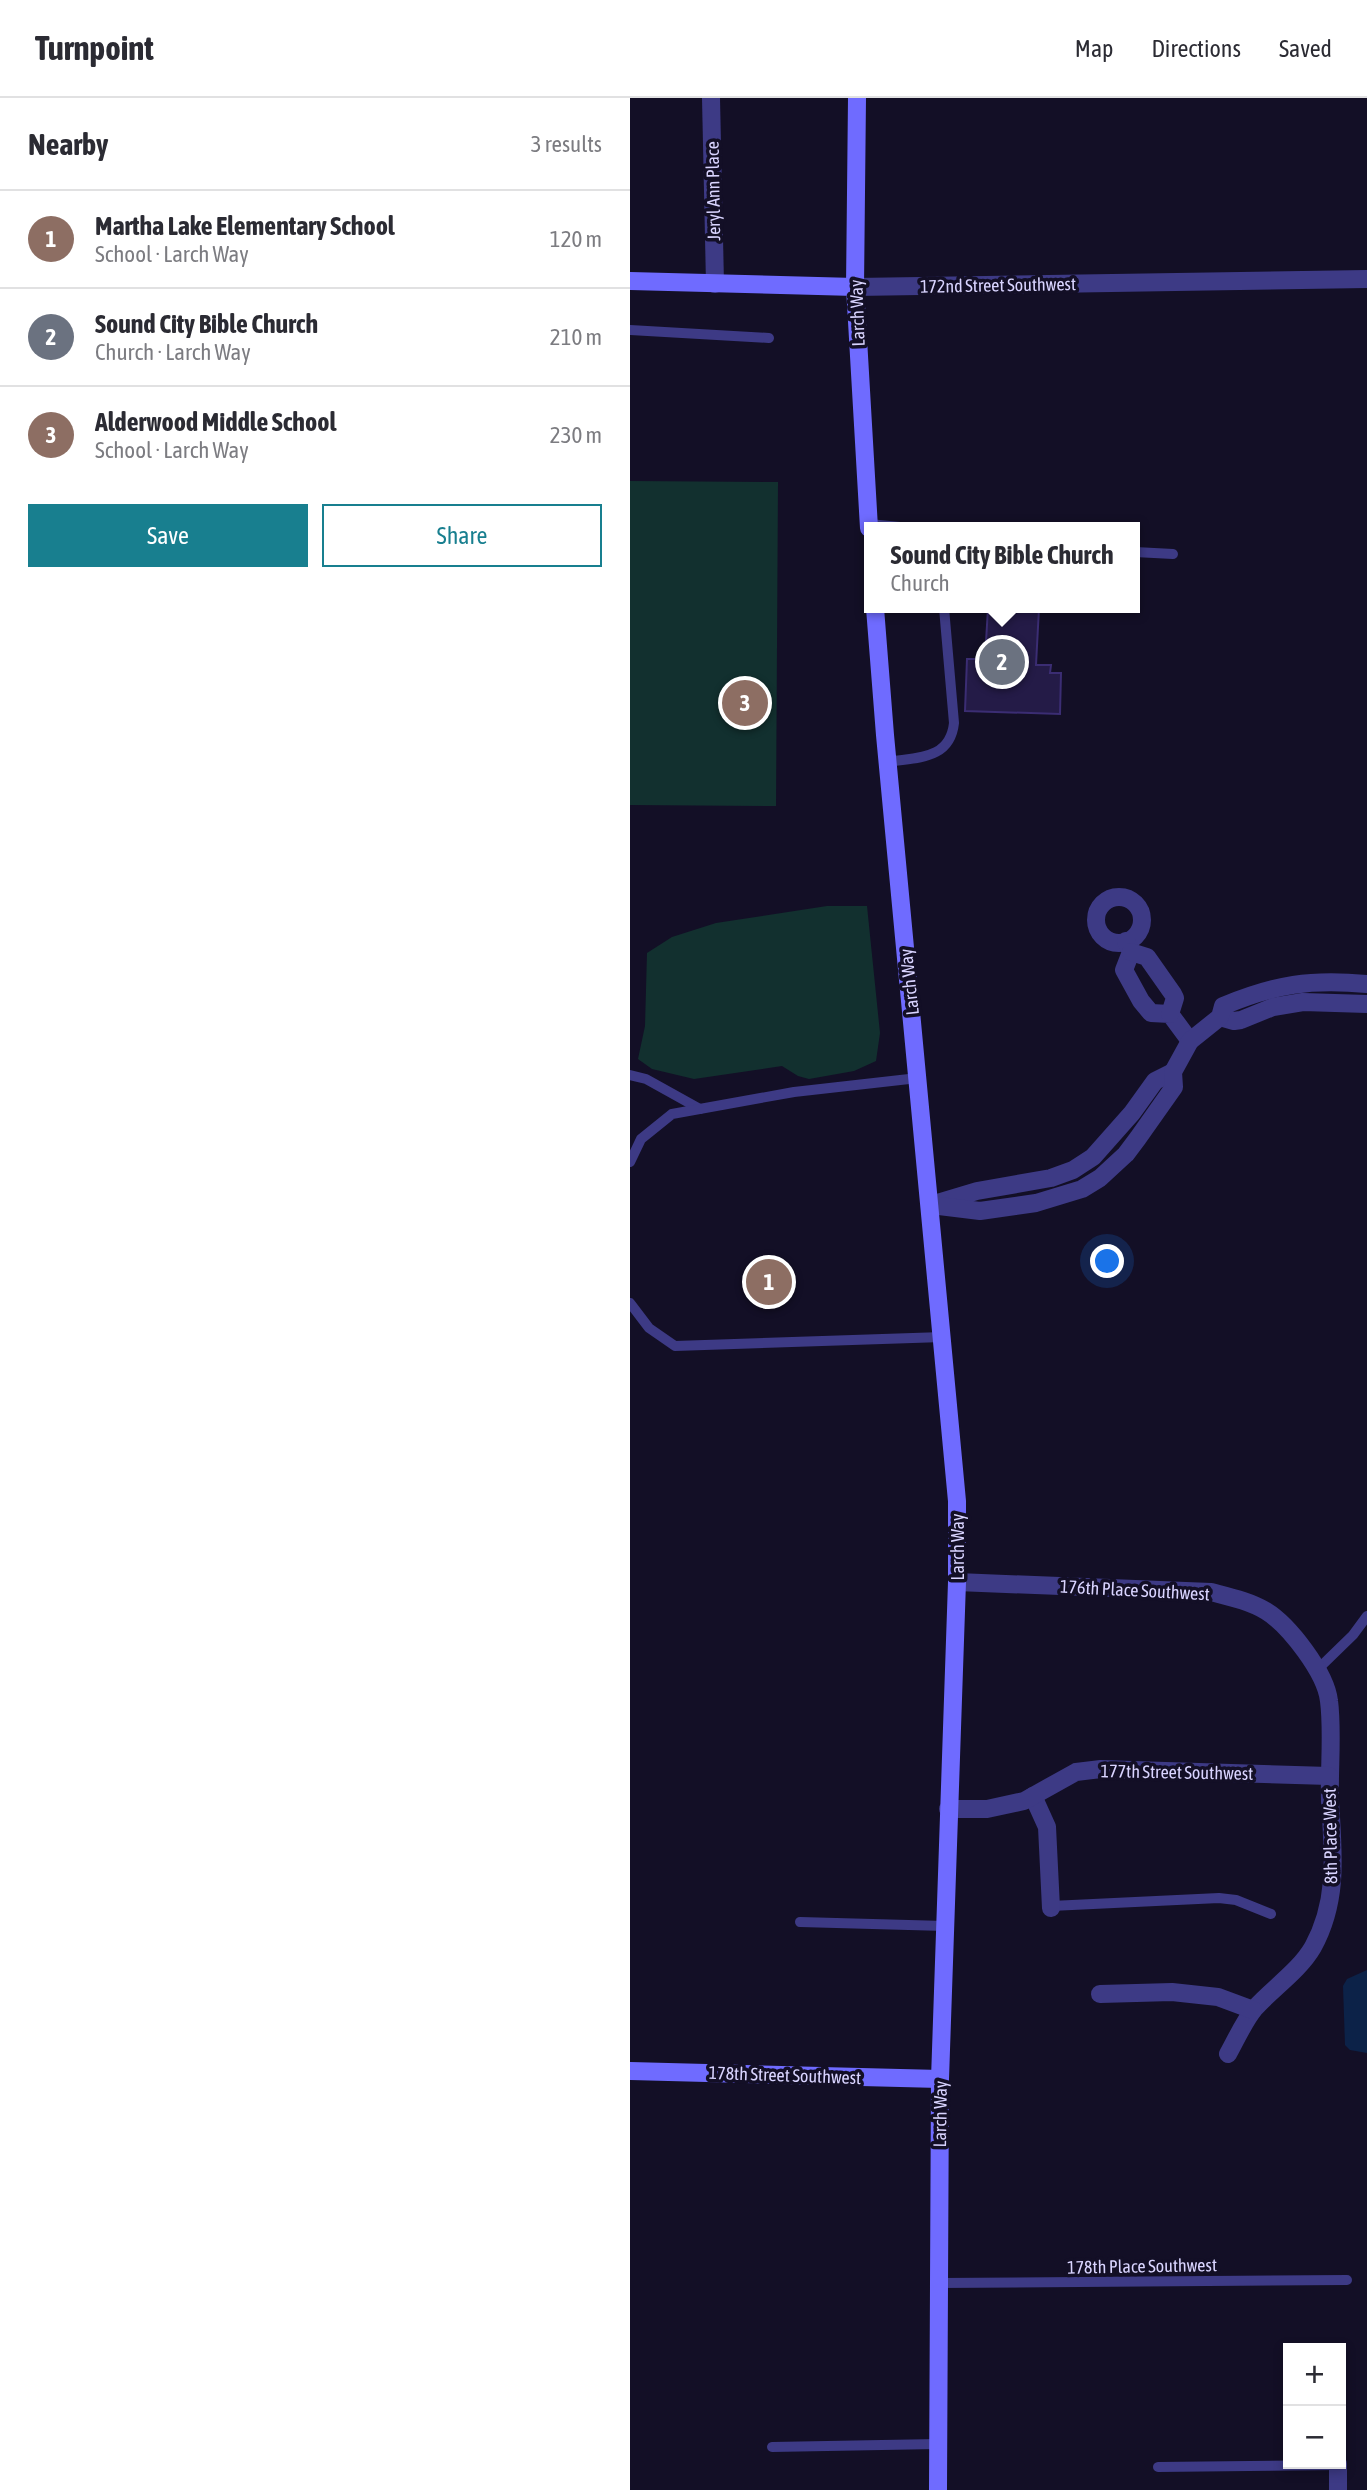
<!DOCTYPE html>
<meta charset="utf-8">
<style>
:root{--surface:#fff;--page:#f2f2f3;--text:#2b2b33;--muted:#7c7c81;--line:#e1e1e2;--accent:#187f8f}
body{margin:0;font-family:"Asap Condensed",sans-serif;background:var(--page);color:var(--text)}
.controls{position:absolute;right:21px;bottom:21px;display:grid;overflow:hidden;border-radius:0px;box-shadow:0 4px 10px #0003}
.controls button{width:63px;height:63px;display:grid;place-items:center;padding:0;border:0;border-bottom:2px solid var(--line);background:var(--surface);color:var(--text);font:35px sans-serif}
.you{position:absolute;left:478px;top:1164px;width:24px;height:24px;margin:-18px;border:5px solid #fff;border-radius:50%;background:#1a73e8;box-shadow:0 0 0 10px #1a73e833}
.badge{display:grid;place-items:center;width:46px;height:46px;border-radius:50%;background:var(--accent);color:#fff;font-size:23px;font-weight:700}
.pin{position:absolute;translate:-50% -50%;border:4px solid #fff;box-shadow:0 2px 7px #0006}
.popup{position:absolute;left:234px;top:424px;width:276px;height:91px;box-sizing:border-box;display:grid;place-content:center;border-radius:0px;background:var(--surface);filter:drop-shadow(0 2px 5px #0005);font-size:23px;white-space:nowrap;color:var(--muted)}
.popup b{font-size:26px;color:var(--text)}
.popup::after{content:'';position:absolute;left:50%;top:100%;margin-left:-14px;border:14px solid transparent;border-top-color:var(--surface)}
.list{margin:0;padding:0;list-style:none}
h2{display:flex;justify-content:space-between;align-items:center;height:91px;margin:0;padding:0 28px;font-size:30px}
h2 small{font-size:23px;font-weight:400;color:var(--muted)}
.list li{display:grid;grid-template-columns:46px 1fr auto;gap:21px;align-items:center;box-sizing:border-box;height:98px;padding:0 28px;border-top:2px solid var(--line)}
.list b{display:block;font-size:26px;white-space:nowrap}
.list p{margin:0;font-size:23px;white-space:nowrap;color:var(--muted)}
.list em{font-size:23px;font-style:normal;color:var(--muted)}
.actions{display:flex;gap:14px;padding:21px 28px}
.actions a{flex:1;padding:16px 0;border:2px solid var(--accent);border-radius:0px;text-align:center;font-size:24px;color:var(--accent)}
.actions .main{background:var(--accent);color:#fff}
.map{position:relative;flex:none;width:737px;height:2392px;overflow:hidden}
header{display:flex;align-items:center;gap:42px;box-sizing:border-box;height:98px;padding:0 35px;background:var(--surface);border-bottom:2px solid var(--line)}
header strong{font-size:33px}
nav{display:flex;gap:38px;margin-inline-start:auto;font-size:24px}
main{display:flex}
aside{flex:1;background:var(--surface)}
.map>svg:first-child{display:block}
</style>
<header>
<strong>Turnpoint</strong>
<nav><a>Map</a><a>Directions</a><a>Saved</a></nav>
</header>
<main>
<aside>
<h2>Nearby<small>3 results</small></h2>
<ul class="list">
<li><span class="badge" style="background:#8d6e63">1</span><div><b>Martha Lake Elementary School</b><p>School · Larch Way</p></div><em>120 m</em></li>
<li><span class="badge" style="background:#6b7280">2</span><div><b>Sound City Bible Church</b><p>Church · Larch Way</p></div><em>210 m</em></li>
<li><span class="badge" style="background:#8d6e63">3</span><div><b>Alderwood Middle School</b><p>School · Larch Way</p></div><em>230 m</em></li>
</ul>
<div class="actions"><a class="main">Save</a><a>Share</a></div>
</aside>
<div class="map">
<svg width="737" height="2392" viewBox="0 0 737 2392">
<rect width="100%" height="100%" fill="#130f26"/>
<!-- green -->
<g fill="#12302f">
<path d="M0,383l148,1 -2,324 -146,-1z"/>
<path d="M197,808h40l13,127 -4,28 -22,10 -45,8 -11,-3 -16,-10 -88,13 -42,-10 -14,-10 7,-33 2,-73 25,-16 44,-14z"/>
</g>
<!-- water -->
<path fill="#0c2248" d="M737,1872v83l-17,-3 -5,-5 -2,-59 4,-7z"/>
<!-- building -->
<path fill="#241b47" stroke="#3b2d73" stroke-width="2" d="M358,510h51l-3,57h15l-1,8h11l-1,41 -95,-3 2,-52h18z"/>
<g fill="none" stroke-linecap="round" stroke-linejoin="round">
<!-- lane -->
<g stroke="#3d3a85" stroke-width="10">
<path d="M0,232l139,8"/>
<path d="M239,426l31,3"/>
<path d="M505,454l38,2"/>
<path d="M258,664c29,-5 62,-2 66,-39l-10,-115"/>
<path d="M0,977l16,4 54,30"/>
<path d="M0,1064l11,-23 31,-25 122,-22 124,-14"/>
<path d="M0,1205l19,25 26,18 268,-9"/>
<path d="M687,1572l36,-35 14,-19"/>
<path d="M421,1808l168,-8 17,2 35,14"/>
<path d="M170,1824l145,4"/>
<path d="M308,2185l409,-3"/>
<path d="M142,2349l165,-3"/>
<path d="M528,2369l180,-2"/>
</g>
<!-- street -->
<g stroke="#3d3a85" stroke-width="18">
<path d="M81,0l4,186"/>
<path d="M225,189l512,-8"/>
<circle cx="489" cy="822" r="23"/>
<path d="M496,843l5,11 -7,18 17,31 10,12 19,1 20,27"/>
<path d="M501,854l16,5 26,37 2,4 -5,16"/>
<path d="M590,919l14,4 7,-1 32,-13 30,-5 64,2"/>
<path d="M307,1105l40,-12 74,-13 22,-8 20,-13 39,-44 23,-32 18,-9"/>
<path d="M301,1107l49,6 56,-8 46,-14 18,-11 26,-24 12,-16 36,-51 -1,-15 17,-31 30,-24 3,-11c53,-22 87,-27 144,-22"/>
<path d="M327,1484l254,10c19,5 38,9 55,19 23,14 60,62 63,90 4,30 0,68 1,100 3,51 9,99 -17,146 -14,24 -40,41 -58,61 -11,13 -19,32 -27,46"/>
<path d="M403,1698l14,31 4,81"/>
<path d="M318,1711h39l37,-8 52,-29 25,-3 228,7"/>
<path d="M470,1896l72,-2 46,5 35,13"/>
<path d="M708,2366v26"/>
</g>
<!-- secondary -->
<g stroke="#6f6bff" stroke-width="18">
<path d="M227,0l-2,189 14,241"/>
<path d="M0,183l225,6"/>
<path d="M245,510l10,127 72,766v81l-17,497 -2,411"/>
<path d="M0,1973l310,8"/>
</g>
</g>
<g text-anchor="middle" dominant-baseline="central" stroke-width="7" stroke-linejoin="round" paint-order="stroke">
<!-- street labels -->
<g font-size="18" fill="#d9d4ff" stroke="#130f26">
<text transform="translate(83 93) rotate(-91)">Jeryl Ann Place</text>
<text transform="translate(368 187) rotate(-1)">172nd Street Southwest</text>
<text transform="translate(227 215) rotate(-92)">Larch Way</text>
<text transform="translate(279 884) rotate(-96)">Larch Way</text>
<text transform="translate(327 1449) rotate(-90)">Larch Way</text>
<text transform="translate(505 1492) rotate(3)">176th Place Southwest</text>
<text transform="translate(547 1674) rotate(1)">177th Street Southwest</text>
<text transform="translate(700 1738) rotate(-91)">8th Place West</text>
<text transform="translate(155 1977) rotate(2)">178th Street Southwest</text>
<text transform="translate(310 2016) rotate(-89)">Larch Way</text>
<text transform="translate(512 2168) rotate(-1)">178th Place Southwest</text>
</g>
</g>
</svg>
<div class="controls">
<button>+</button>
<button>−</button>
</div>
<div class="you"></div>
<div class="pin badge" style="left:139px;top:1184px;background:#8d6e63">1</div>
<div class="pin badge" style="left:372px;top:564px;background:#6b7280">2</div>
<div class="popup"><b>Sound City Bible Church</b>Church</div>
<div class="pin badge" style="left:115px;top:605px;background:#8d6e63">3</div>
</div>
</main>
